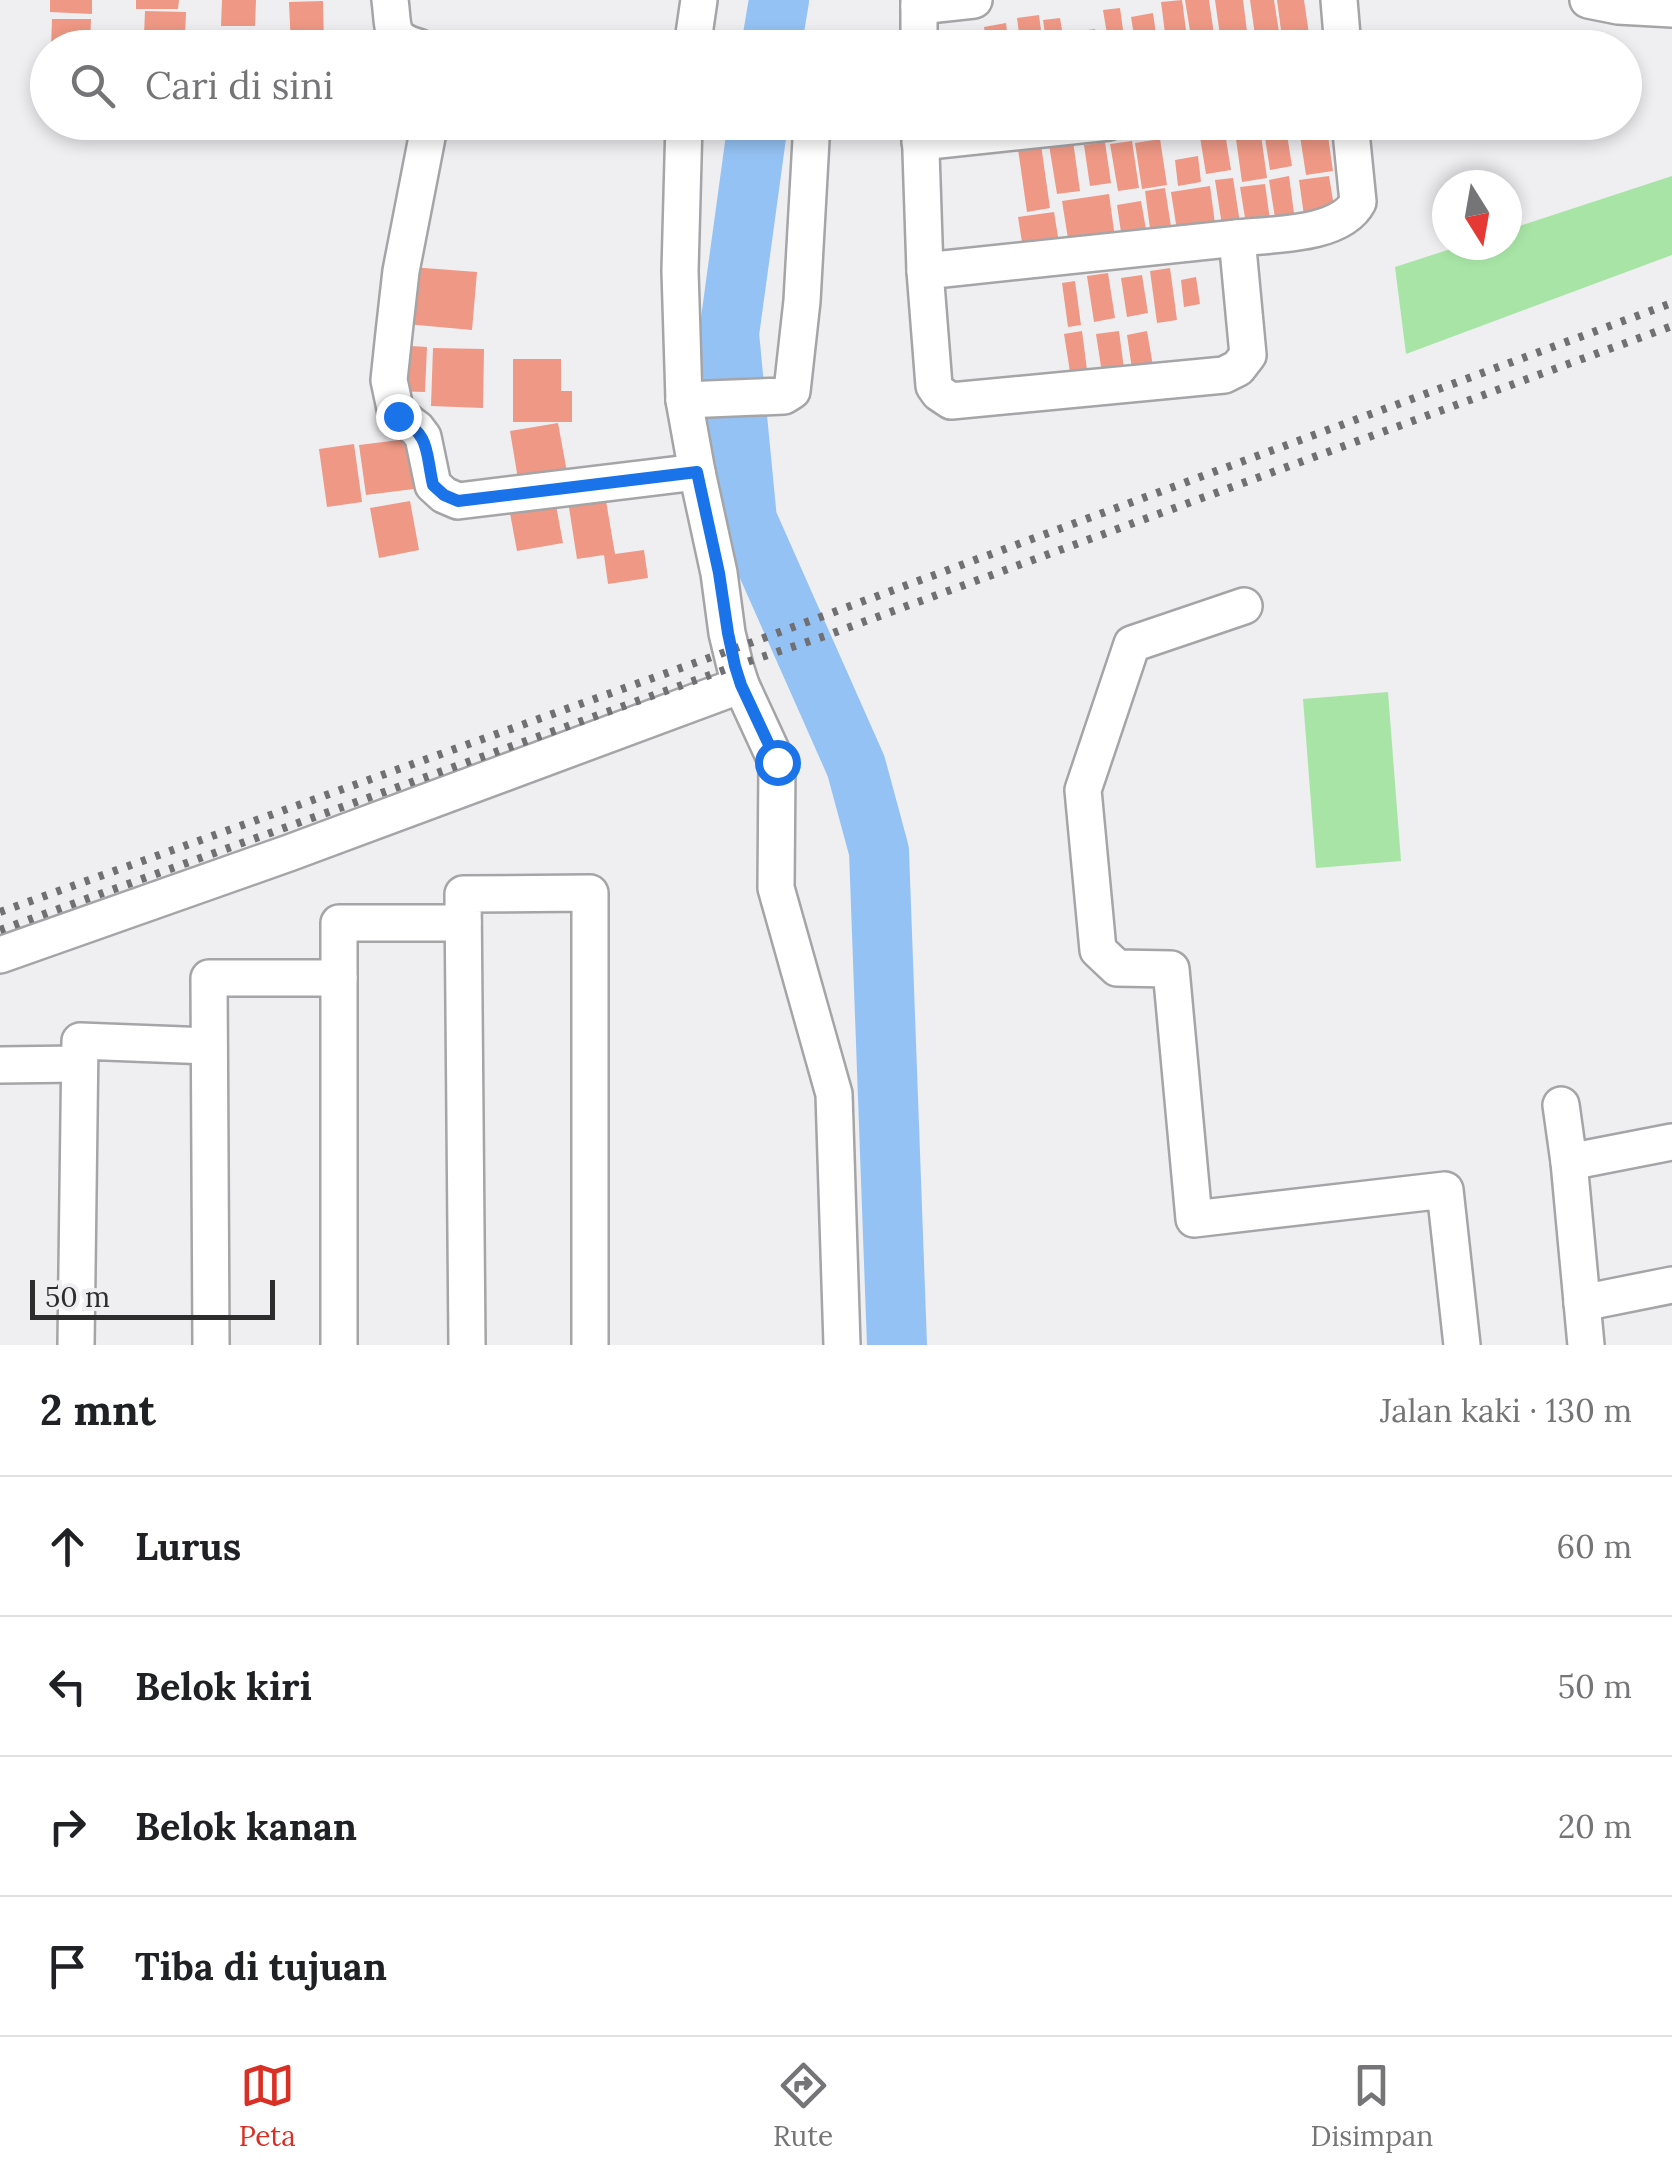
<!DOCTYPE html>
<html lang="id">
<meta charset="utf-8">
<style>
:root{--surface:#fff;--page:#f2f2f2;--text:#202124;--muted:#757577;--line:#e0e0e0;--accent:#d93025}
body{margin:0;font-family:Lora,serif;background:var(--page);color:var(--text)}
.compass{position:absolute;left:1432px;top:170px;width:90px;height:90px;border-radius:50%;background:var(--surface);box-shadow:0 5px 15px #0003;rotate:169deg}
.scale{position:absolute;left:30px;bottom:25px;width:245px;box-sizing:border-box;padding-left:10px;border:5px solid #2d2d2e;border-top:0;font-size:28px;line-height:35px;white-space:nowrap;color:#2d2d2e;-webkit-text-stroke:8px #efeff2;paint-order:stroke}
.stop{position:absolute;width:30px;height:30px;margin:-22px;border:8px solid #1a73e8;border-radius:50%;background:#fff}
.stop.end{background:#1a73e8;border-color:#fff;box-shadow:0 2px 10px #0008}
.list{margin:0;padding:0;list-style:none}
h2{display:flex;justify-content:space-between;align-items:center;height:130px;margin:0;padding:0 40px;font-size:42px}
h2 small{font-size:32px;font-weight:400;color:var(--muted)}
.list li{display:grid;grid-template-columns:65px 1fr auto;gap:30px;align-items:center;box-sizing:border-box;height:140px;padding:0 40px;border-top:2px solid var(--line)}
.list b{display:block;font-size:38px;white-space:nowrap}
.list em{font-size:32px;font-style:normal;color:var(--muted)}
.icon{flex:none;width:55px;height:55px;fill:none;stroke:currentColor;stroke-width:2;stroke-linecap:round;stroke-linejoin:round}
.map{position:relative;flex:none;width:1672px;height:1345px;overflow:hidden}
.search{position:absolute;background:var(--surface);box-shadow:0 5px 15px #0003;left:30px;right:30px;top:30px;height:110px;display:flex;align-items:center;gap:25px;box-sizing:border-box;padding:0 35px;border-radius:55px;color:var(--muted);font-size:38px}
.sheet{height:690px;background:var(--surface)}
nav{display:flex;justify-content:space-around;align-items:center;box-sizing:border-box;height:140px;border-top:2px solid var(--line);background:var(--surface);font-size:28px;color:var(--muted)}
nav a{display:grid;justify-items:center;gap:5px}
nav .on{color:var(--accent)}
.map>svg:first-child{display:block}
</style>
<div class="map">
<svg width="1672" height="1345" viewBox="0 0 1672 1345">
<rect width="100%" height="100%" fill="#efeff2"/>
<!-- green -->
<g fill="#a8e4a6">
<path d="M1672,176v79l-266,99 -11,-87 68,-22h44v-15z"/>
<path d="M1388,692l13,169 -85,7 -13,-169z"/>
</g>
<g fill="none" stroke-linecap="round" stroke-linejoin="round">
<!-- river -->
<g stroke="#95c2f4" stroke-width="60">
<path d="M771,48l8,-48"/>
<path d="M758,122l-29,212 18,186 109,246 23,85 18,494"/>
</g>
</g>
<!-- building -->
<g fill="#ee9885">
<path d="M50,0h42v14l-42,-2z"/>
<path d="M136,0h43l-1,9h-42z"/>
<path d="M222,0h34l-1,26h-34z"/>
<path d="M1182,0l5,38 -21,3 -5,-39z"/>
<path d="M1185,0h24l5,34 -23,3z"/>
<path d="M1215,0h28l5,39 -27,4z"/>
<path d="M1250,0h24l5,32 -24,3z"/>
<path d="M1277,0h27l6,41 -27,4z"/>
<path d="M323,1l1,47h-33l-2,-46z"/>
<path d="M1120,8l5,36 -16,2 -6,-36z"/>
<path d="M145,11l41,1 -1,25 -41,-1z"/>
<path d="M1153,13l5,35h-22l-5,-31z"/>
<path d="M1039,15l4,31 -22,2 -4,-30z"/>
<path d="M1060,18l5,30h-18l-4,-28z"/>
<path d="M52,19h39l-1,29h-39z"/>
<path d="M1006,23l3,25h-22l-3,-21z"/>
<path d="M1095,29l3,19h-23l-2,-16z"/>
<path d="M1277,40l1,8h-18l-1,-5z"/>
<path d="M1285,122l7,44 -22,4 -7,-45z"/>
<path d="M1326,122l7,49 -27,4 -8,-52z"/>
<path d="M1260,128l7,50 -25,4 -7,-50z"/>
<path d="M1225,133l6,37 -25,4 -6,-37z"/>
<path d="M1160,139l7,46 -25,4 -7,-46z"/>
<path d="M1073,141l7,50 -23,3 -8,-49z"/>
<path d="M1132,141l7,47 -21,3 -8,-47z"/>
<path d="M1105,142l6,41 -21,3 -6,-41z"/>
<path d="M1041,145l9,63 -23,4 -9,-63z"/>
<path d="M1198,156l3,26 -23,4 -3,-26z"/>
<path d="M1289,176l6,45 -19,3 -7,-44z"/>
<path d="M1329,176l7,43 -31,4 -6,-43z"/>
<path d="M1233,178l8,51 -18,3 -8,-52z"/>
<path d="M1265,184l5,36 -24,4 -6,-37z"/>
<path d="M1210,186l6,45 -38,6 -7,-45z"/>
<path d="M1165,188l7,45 -21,3 -6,-45z"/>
<path d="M1109,194l6,44 -46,7 -7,-44z"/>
<path d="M1141,201l6,34 -25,4 -5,-34z"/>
<path d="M1054,212l6,37 -36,6 -6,-38z"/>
<path d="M411,267l66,5 -5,58 -66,-6z"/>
<path d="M1170,268l7,52 -20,3 -7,-52z"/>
<path d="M1108,273l7,45 -21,4 -7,-46z"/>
<path d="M1142,275l6,38 -21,4 -6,-39z"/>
<path d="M1196,277l4,27 -16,3 -3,-27z"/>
<path d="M1075,281l6,44 -13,2 -6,-44z"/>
<path d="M1082,331l5,39 -17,2 -6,-38z"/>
<path d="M1119,331l5,38 -22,4 -6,-39z"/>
<path d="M1147,331l6,35 -21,3 -5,-34z"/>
<path d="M396,345l31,2 -2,45 -31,-1z"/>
<path d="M433,348l51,1 -1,59 -52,-2z"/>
<path d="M513,359h48v32h11v31h-59z"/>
<path d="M558,423l11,60 -49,8 -10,-60z"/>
<path d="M407,439l7,50 -48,6 -7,-50z"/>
<path d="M354,444l8,58 -35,5 -8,-58z"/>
<path d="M605,495l10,59 29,-4 4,28 -40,6 -4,-29 -27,4 -9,-58z"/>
<path d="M555,500l8,43 -46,8 -8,-43z"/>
<path d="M410,501l9,49 -40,8 -9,-50z"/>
</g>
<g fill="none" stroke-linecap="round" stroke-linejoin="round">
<defs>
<g id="minor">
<path d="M390,0c4,29 -2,39 31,48"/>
<path d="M919,0v48"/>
<path d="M1339,0l4,48"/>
<path d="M1588,0l30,6 54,3"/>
<path d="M919,6l55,-6"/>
<path d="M692,48l7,-48"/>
<path d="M430,122l-29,149 -7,62 -5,47 7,33 21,16 6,8 10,48 11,10 14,6 239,-29"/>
<path d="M684,122l-4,149 4,129 13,72 22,101 8,60 8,33 6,19 36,78 -1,125 58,206 8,251"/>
<path d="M920,122l5,149 9,115 5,7 12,8 273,-26 14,-7 10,-13 -11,-117c35,-4 103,-2 121,-36l-8,-80"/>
<path d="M920,142l189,-20"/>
<path d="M925,271l312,-33"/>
<path d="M684,400l100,-4 8,-5 10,-90 10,-179"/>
<path d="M1244,606l-112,38 -49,146 15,160 19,18 54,1 23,250 251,-29 17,155"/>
<path d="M0,955l289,-102 452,-168"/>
<path d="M0,1065l79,-1"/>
<path d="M1561,1105l8,57 17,183"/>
<path d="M1569,1162l103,-20"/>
<path d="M1582,1303l90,-18"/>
<path d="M76,1345l4,-304 129,5"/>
<path d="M211,1345l-2,-367h130"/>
<path d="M339,1345v-422h124"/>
<path d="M467,1345l-4,-451 127,-1v452"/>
</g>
</defs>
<!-- minor casing -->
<use href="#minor" stroke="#a5a5a7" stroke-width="40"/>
<!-- minor -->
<use href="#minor" stroke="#fff" stroke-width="35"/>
<!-- rail -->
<g stroke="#707072" stroke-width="8" stroke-dasharray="5 10" stroke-linecap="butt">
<path d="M0,912l731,-262 941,-347"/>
<path d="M0,930l735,-264 90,-30 847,-310"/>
</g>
</g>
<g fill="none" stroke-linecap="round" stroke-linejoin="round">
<!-- route -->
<path stroke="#1a73e8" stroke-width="12" d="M398,416c33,21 27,33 35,69l11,10 14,6 239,-29 22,101 9,60 7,33 6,19 36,77"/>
</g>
</svg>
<svg class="compass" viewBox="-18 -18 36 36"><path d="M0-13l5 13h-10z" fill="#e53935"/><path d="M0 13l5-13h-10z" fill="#757577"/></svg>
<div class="scale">50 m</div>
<div class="stop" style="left:777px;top:762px"></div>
<div class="stop end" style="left:398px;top:416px"></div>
<div class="search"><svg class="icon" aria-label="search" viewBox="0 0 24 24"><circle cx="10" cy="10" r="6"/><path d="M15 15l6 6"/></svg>Cari di sini</div>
</div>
<section class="sheet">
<h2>2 mnt<small>Jalan kaki · 130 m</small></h2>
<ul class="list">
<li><svg class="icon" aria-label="ahead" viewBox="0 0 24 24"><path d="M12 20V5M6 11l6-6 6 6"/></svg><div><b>Lurus</b></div><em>60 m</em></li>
<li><svg class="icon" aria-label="left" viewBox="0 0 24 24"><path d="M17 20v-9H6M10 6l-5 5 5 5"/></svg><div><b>Belok kiri</b></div><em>50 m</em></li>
<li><svg class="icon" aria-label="right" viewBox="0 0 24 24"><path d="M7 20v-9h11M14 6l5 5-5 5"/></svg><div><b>Belok kanan</b></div><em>20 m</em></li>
<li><svg class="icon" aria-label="arrive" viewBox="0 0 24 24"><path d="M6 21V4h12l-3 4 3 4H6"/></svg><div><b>Tiba di tujuan</b></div></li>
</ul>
</section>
<nav>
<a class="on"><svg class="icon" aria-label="map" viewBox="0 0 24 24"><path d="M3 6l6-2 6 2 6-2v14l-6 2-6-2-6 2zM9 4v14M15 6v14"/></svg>Peta</a>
<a><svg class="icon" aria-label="directions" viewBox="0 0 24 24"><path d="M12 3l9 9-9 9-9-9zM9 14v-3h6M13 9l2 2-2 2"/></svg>Rute</a>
<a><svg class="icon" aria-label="saved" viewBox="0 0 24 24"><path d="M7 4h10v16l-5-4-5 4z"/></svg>Disimpan</a>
</nav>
